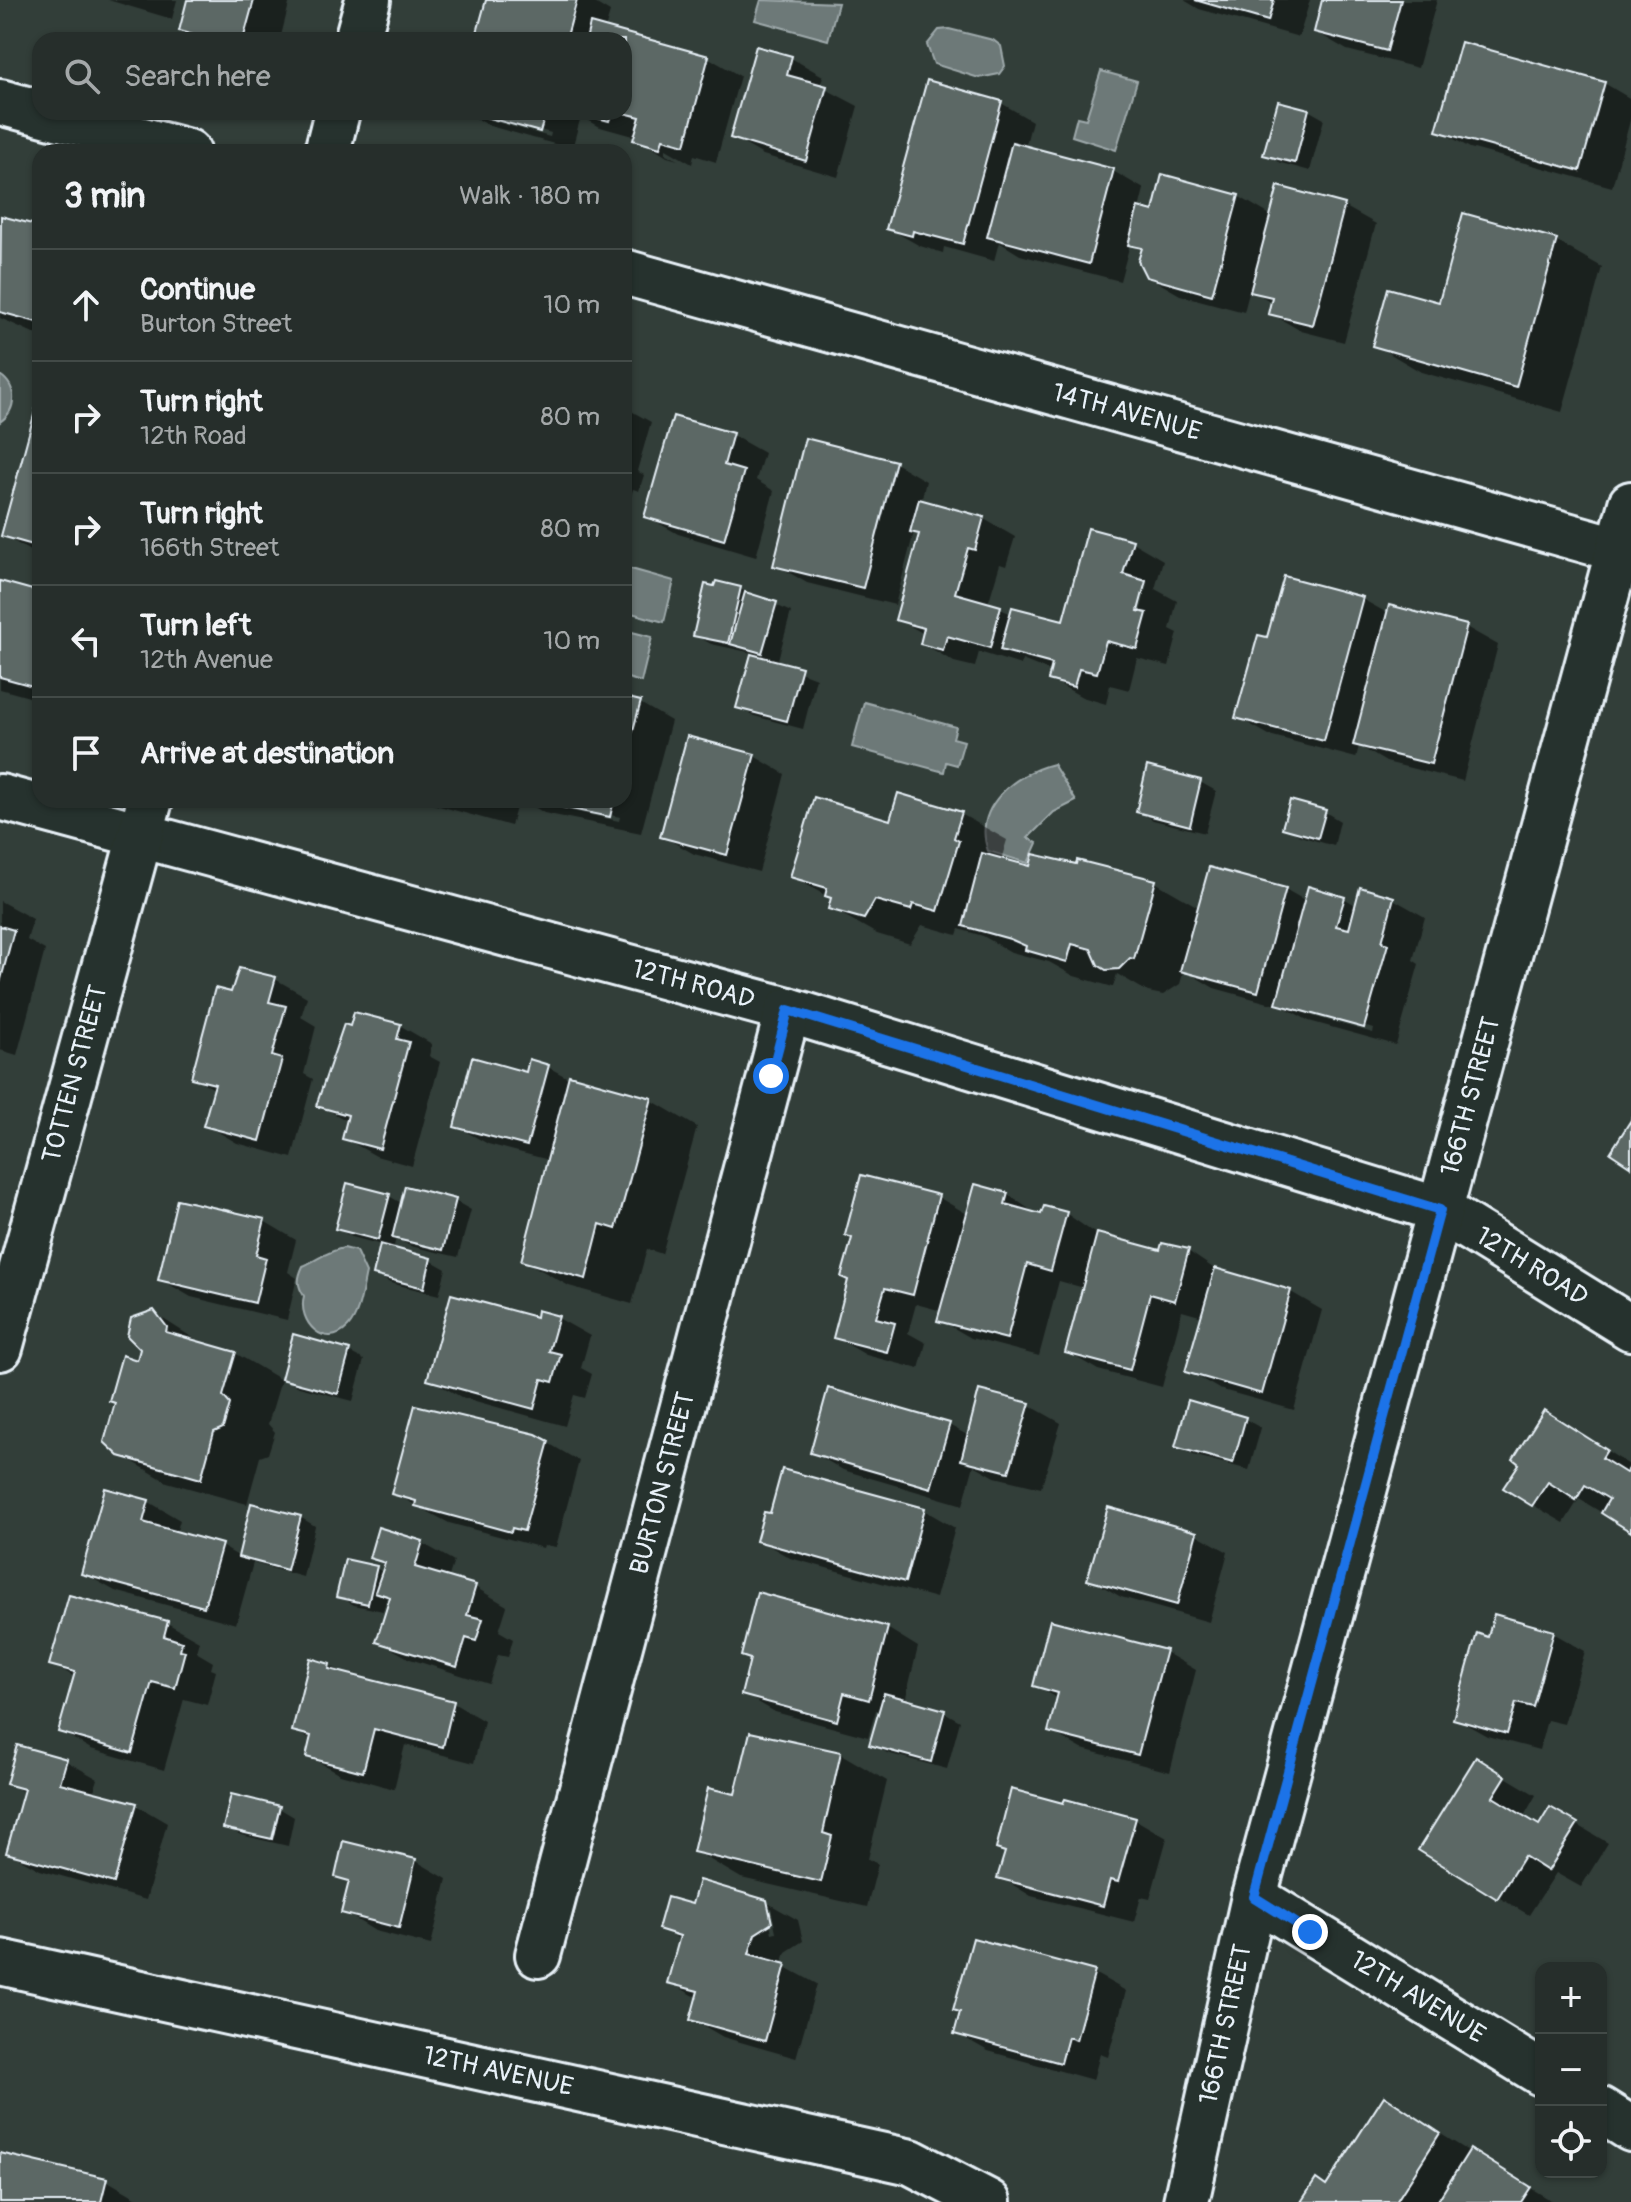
<!DOCTYPE html>
<meta charset="utf-8">
<style>
:root{--surface:#262e2b;--page:#323a37;--text:#f1f3f6;--muted:#a4a8a9;--line:#424a47}
body{margin:0;font-family:Pangolin,sans-serif;background:var(--page);color:var(--text)}
.controls{position:absolute;right:24px;bottom:24px;display:grid;overflow:hidden;border-radius:16px;box-shadow:0 2px 6px #0004}
.controls button{width:72px;height:72px;display:grid;place-items:center;padding:0;border:0;border-bottom:2px solid var(--line);background:var(--surface);color:var(--text);font:40px sans-serif}
.stop{position:absolute;width:24px;height:24px;margin:-18px;border:6px solid #1a73e8;border-radius:50%;background:#fff}
.stop.end{background:#1a73e8;border-color:#fff;box-shadow:0 2px 8px #0008}
.list{margin:0;padding:0;list-style:none}
h2{display:flex;justify-content:space-between;align-items:center;height:104px;margin:0;padding:0 32px;font-size:34px}
h2 small{font-size:26px;font-weight:400;color:var(--muted)}
.list li{display:grid;grid-template-columns:52px 1fr auto;gap:24px;align-items:center;box-sizing:border-box;height:112px;padding:0 32px;border-top:2px solid var(--line)}
.list b{display:block;font-size:30px;white-space:nowrap}
.list p{margin:0;font-size:26px;white-space:nowrap;color:var(--muted)}
.list em{font-size:26px;font-style:normal;color:var(--muted)}
.icon{flex:none;width:44px;height:44px;fill:none;stroke:currentColor;stroke-width:2;stroke-linecap:round;stroke-linejoin:round}
.map{position:relative;flex:none;width:1631px;height:2202px;overflow:hidden}
.search{position:absolute;background:var(--surface);box-shadow:0 2px 6px #0004;left:32px;top:32px;width:600px;height:88px;display:flex;align-items:center;gap:20px;box-sizing:border-box;padding:0 28px;border-radius:24px;color:var(--muted);font-size:30px}
.panel{position:absolute;background:var(--surface);box-shadow:0 2px 6px #0004;left:32px;top:144px;width:600px;height:664px;border-radius:24px}
.map>svg:first-child{display:block}
</style>
<div class="map">
<svg width="1631" height="2202" viewBox="0 0 1631 2202">
<rect width="100%" height="100%" fill="#323e39"/>
<filter id="ink" filterUnits="userSpaceOnUse"><feTurbulence type="fractalNoise" baseFrequency=".0125" numOctaves="2"/><feDisplacementMap in="SourceGraphic" scale="16" xChannelSelector="R" yChannelSelector="G"/><feConvolveMatrix kernelMatrix="1 2 1 2 8 2 1 2 1" color-interpolation-filters="sRGB"/></filter>
<g filter="url(#ink)">
<!-- water -->
<g fill="#6d7978" stroke="#9ea9ab" stroke-width="2">
<path d="M761,0l77,3 -10,37 -73,-20z"/>
<path d="M949,29l44,11 8,6 4,20 -6,8 -20,4 -45,-14 -7,-19 12,-15z"/>
<path d="M1101,71l36,10 -21,69 -44,-14 5,-19 9,2z"/>
<path d="M0,375c18,12 17,35 0,47z"/>
<path d="M624,567l50,14 -10,41 -40,-11z"/>
<path d="M624,630l28,7 -11,45 -17,-5z"/>
<path d="M864,702l92,25 -3,11 11,3 -7,24 -11,-3 -2,10 -92,-25z"/>
<path d="M1053,764l23,37 -22,11 -26,26 9,5 -9,20 -40,-12c-16,-44 28,-78 65,-87z"/>
<path d="M344,1248l12,3 10,22c-4,17 -6,41 -18,54 -23,24 -51,-5 -44,-31 -7,-11 -7,-17 -1,-30 14,-6 26,-16 41,-18z"/>
</g>
<!-- shadow -->
<g fill="#0007" fill-rule="evenodd">
<path d="M108,0h69l-5,19z"/>
<path d="M189,0h101l-10,40h-82l-17,-10z"/>
<path d="M488,0h102l20,12 -5,17 104,29 31,18 -24,86 -22,-7 -2,9 -26,-15v5l12,6 -11,-3 -31,-20 -36,-10 -19,-11 -9,33 -82,-23 -25,-14h159v-72h-147zM489,116l62,17 -1,4 -61,-17z"/>
<path d="M1184,0h126l-11,37 -100,-28z"/>
<path d="M1324,0h113l-19,68 -71,-18 -31,-18z"/>
<path d="M791,58l32,18 -3,10 38,20 -20,71 -75,-22 -31,-18z"/>
<path d="M1604,83l27,16v18l-19,70 -142,-39 -32,-18z"/>
<path d="M1001,103l31,18 -7,27 88,23 31,18 -5,20 15,4 84,-17 34,20 72,-10 32,18 -32,118 -43,-11 -31,-18 3,-10 -23,-14 -6,23 -64,-17 -33,-19 -4,-25 -13,-7 -10,37 -100,-26 -21,-13 -5,19 -50,-14 -1,6 -23,-7 -32,-18z"/>
<path d="M1308,110l16,9 -14,52 -29,-8 -15,-9z"/>
<path d="M2,218l38,11v107l-40,-18z"/>
<path d="M1556,241l46,26 -40,145 -141,-40 -46,-27z"/>
<path d="M40,401v156l-37,-22z"/>
<path d="M624,407l27,15 -14,49 7,4 -5,16 -6,-2 -9,33z"/>
<path d="M674,419l58,16 32,18 -8,27 18,11 -18,66 -78,-23 -32,-18z"/>
<path d="M895,463l31,18 -5,21 63,17 31,18 -9,29 -6,-2 -12,40 24,10 52,8 68,-80 31,18 -8,29 22,12 -7,28 8,4 -9,33 -32,-8 -8,32 -19,-5 -4,19 -24,-7 -32,-18 2,-7 -30,-12 -1,5 -42,-13 -4,15 -21,-5 -32,-19 2,-9 -26,-15 23,-83 -7,-4 -19,73 -88,-22 -31,-18zM1143,585h4l-9,36 -4,-1z"/>
<path d="M0,583l40,11v106l-40,-11z"/>
<path d="M740,589l51,23 -14,51 39,15 -13,51 -49,-13 -15,-9 14,-54 -42,-9 -16,-9z"/>
<path d="M1362,599l27,15 77,13 32,18 -35,136 -77,-19 -27,-16 -3,12 -87,-23 -32,-18 31,-77z"/>
<path d="M624,699l16,4 31,18 -30,112 -97,-20 -21,-13h101zM545,801l75,16 -1,4 -74,-16z"/>
<path d="M754,756l31,18 -26,98 -65,-18 -32,-18z"/>
<path d="M1200,782l16,9 -11,42 -52,-13 -15,-9z"/>
<path d="M418,800h100l-7,26z"/>
<path d="M1325,812l15,9 -6,25 -34,-10 -15,-9z"/>
<path d="M961,814l46,26 -6,20 30,9 124,13 45,26 85,-19 21,12 38,-3 13,8 36,-7 32,18 -12,43 6,4 -23,81 -87,-24 -23,-13 -72,-20 -30,-18 -4,14 -17,11 -15,-3 -31,-18 -4,13 -39,-11 -25,-14 -38,-10 -28,-16 -24,-7 -2,6 -35,-10 -12,19 -33,-10 -46,-26 2,-8 -41,-24 99,-54zM1309,1011l65,18 -1,4 -64,-18z"/>
<path d="M0,901l33,18 -6,21 18,10 -28,105 -17,-5z"/>
<path d="M275,979l32,18 -6,20 15,9 -12,48 9,5 -21,79 -55,-15 -31,-18 10,-35 -23,-13 40,-82z"/>
<path d="M356,1014l45,12 31,18 -3,12 11,6 -28,104 -36,-10 -32,-18 5,-16 -30,-17z"/>
<path d="M548,1067l22,12 81,21 46,27 -35,127 -15,-5 -15,55 -63,-18 -46,-26 26,-100 -61,-16 -32,-18 72,-51z"/>
<path d="M1007,1194l31,21 5,1 2,-8 22,6 30,21 64,17 27,-1 31,21 72,20 31,18 -28,100 -75,-21 -31,-18 15,-54 -21,-6 -20,76 -64,-17 -31,-18 17,-64 -25,-7 -20,75 -68,-18 -31,-18 2,-9 -26,-7 -8,29 18,10 -7,26 -53,-14 -31,-18 103,-140 31,18z"/>
<path d="M389,1196l14,8 52,-3 16,9 -13,47 -48,-11 -14,-8 -3,12 37,10 16,9 -7,26 -49,-12 -15,-9 7,-29 -30,-8 -15,-8z"/>
<path d="M264,1221l32,19 -8,32 9,6 -10,42 -96,-23 -31,-18z"/>
<path d="M154,1313l50,32 31,8 46,27 -13,44 7,8 -7,22 -8,3 -13,47 -80,-22 -47,-28 18,-92z"/>
<path d="M558,1318l32,18 -9,32 11,6 -7,24 -11,-3 -9,31 -104,-29 -32,-18 108,-59z"/>
<path d="M349,1352l15,8 -11,41 -54,-14 -16,-9z"/>
<path d="M829,1390l120,35 20,11 60,-31 32,18 -20,65 -46,-11 -21,-12 -11,40 -120,-35 -31,-18z"/>
<path d="M1245,1419l16,9 -12,42 -56,-15 -16,-9z"/>
<path d="M1576,1431l55,35v64l-52,-31 -15,24 -31,-18z"/>
<path d="M536,1436l43,25 -23,86 -12,-2 -1,3 -94,-25 -56,-30z"/>
<path d="M106,1490l43,12 31,18 -4,14 45,12 19,11 60,-40 15,9 -12,51 -50,-14 -17,61 -121,-33 -32,-18z"/>
<path d="M924,1510l31,18 -19,70 -146,-40 -31,-18z"/>
<path d="M1196,1534l32,18 -19,70 -88,-25 -31,-18z"/>
<path d="M422,1543l32,18 -6,18 27,8 32,19 -8,25 14,8 -5,18 -10,-2 -9,29 -79,-25 -32,-18 13,-43 -4,-2 -4,15 -29,-6 -15,-9 37,-28 8,5 2,-7 -15,-9z"/>
<path d="M167,1623l32,18 -3,11 17,10 -2,7 5,2 -9,34 -23,-6 -20,71 -73,-21 -31,-18 15,-54 -23,-13z"/>
<path d="M887,1628l31,19 -13,54 39,11 16,9 -13,48 -60,-16 -15,-9 9,-33 -5,-1 -8,27 -93,-25 -31,-18 8,-34 -9,-5z"/>
<path d="M1553,1633l32,18 -21,73 -17,-4 -8,30 -52,-14 -32,-18 34,-79z"/>
<path d="M1165,1652l31,18 -26,102 -88,-23 -32,-18 9,-32 -24,-14z"/>
<path d="M329,1665l19,11 105,27 31,18 -10,42 -69,-18 -11,44 -54,-15 -32,-18 4,-16 -18,-10z"/>
<path d="M751,1734l90,20 46,27 -19,78 10,5 -11,43 -126,-29 -46,-27 42,-54z"/>
<path d="M1477,1760l59,35 -12,21 16,11 11,-18 57,34 -27,44 -25,-14 -27,42 -31,-18z"/>
<path d="M66,1761l32,18 -5,15 43,11 31,18 -21,77 -106,-30 -32,-18 17,-59 -17,-10z"/>
<path d="M1013,1792l123,28 31,18 -17,61 -9,-2 -7,25 -103,-26 -31,-19 6,-24 -8,-5z"/>
<path d="M279,1808l15,9 -6,29 -47,-11 -16,-8z"/>
<path d="M345,1844l71,17 31,18 -16,66 -56,-14 -31,-19 7,-28 -14,-8z"/>
<path d="M766,1902l32,18 5,21 -17,11 -4,13 35,19 -21,74 -73,-21 -31,-18 6,-21 -29,-16 12,-42 -21,-12 33,-22zM767,1908h4l5,24 -4,1z"/>
<path d="M1094,1973l32,18 -18,66 -8,-3 -7,26 -105,-29 -32,-18z"/>
<path d="M1384,2099l86,53 84,50h-251l25,-14z"/>
<path d="M0,2155l106,25 38,22h-144z"/>
</g>
<!-- building -->
<g fill="#5c6865" stroke="#e8f1f8" stroke-width="2">
<path d="M187,0h67l-11,40h-32l-32,-9z"/>
<path d="M486,0h91l-11,40h-91z"/>
<path d="M1195,0h79l-6,21z"/>
<path d="M1322,0h79l-14,51 -73,-19z"/>
<path d="M590,23l119,33 -24,89 -22,-6 -3,9 -27,-8 7,-23 -20,-5h4v-72h-38z"/>
<path d="M1461,42l144,40 -25,89 -144,-40z"/>
<path d="M756,46l36,10 -5,19 40,11 -21,75 -76,-23z"/>
<path d="M927,80l75,21 -39,143 -50,-13 -1,5 -26,-7z"/>
<path d="M1278,101l31,8 -14,54 -32,-8z"/>
<path d="M467,112h79l-6,20z"/>
<path d="M575,112h37l-3,9z"/>
<path d="M1012,142l102,27 -25,95 -102,-27z"/>
<path d="M1162,174l77,21 -27,100 -66,-18 -8,-16 4,-13 -14,-3 10,-38 15,4z"/>
<path d="M1278,186l67,18 -32,121 -45,-11 4,-17 -22,-5z"/>
<path d="M1463,213l94,26 -41,148 -144,-41 16,-58 51,14z"/>
<path d="M1,216l39,10v97l-40,-11z"/>
<path d="M40,393v154l-39,-11z"/>
<path d="M673,416l60,17 -9,32 20,6 -20,69 -80,-23z"/>
<path d="M805,438l91,23 -33,127 -90,-22z"/>
<path d="M919,499l65,18 -9,33 -7,-2 -13,45 46,13 -11,42 -43,-12 -4,14 -23,-6 4,-16 -29,-8 24,-86 -9,-2z"/>
<path d="M1088,528l45,12 -10,34 23,7 -8,30 9,2 -10,36 -31,-8 -9,32 -18,-4 -5,18 -26,-7 4,-16 -52,-14 12,-43 51,13z"/>
<path d="M1284,576l79,21 -39,144 -89,-23 23,-83 9,2z"/>
<path d="M0,581l40,11v96l-40,-11z"/>
<path d="M716,581l25,6 -13,56 -35,-7 12,-52 9,2z"/>
<path d="M745,592l32,10 -15,51 -32,-9z"/>
<path d="M1389,605l78,20 -36,139 -78,-19z"/>
<path d="M751,654l51,13 -15,54 -51,-13z"/>
<path d="M624,697l17,4 -17,62z"/>
<path d="M687,736l68,18 -28,101 -67,-18z"/>
<path d="M1147,766l54,14 -11,46 -54,-14z"/>
<path d="M898,793l64,19 -8,26 5,3 -21,70 -25,-7 -2,6 -36,-10 -11,19 -36,-10 3,-11 -6,-2 2,-8 -37,-11 24,-80 76,23z"/>
<path d="M528,800h86l-4,17z"/>
<path d="M1290,800l36,10 -8,28 -36,-10z"/>
<path d="M982,853l48,13 3,-12 43,10 1,-4 79,20 -22,79 -4,-1 -11,11 -13,1 -8,-5 -7,-16 -19,-5 -5,18 -42,-12 1,-4 -16,-7 -47,-13z"/>
<path d="M1209,867l77,21 -28,104 -78,-21z"/>
<path d="M1308,886l37,11 -9,29 13,3 11,-42 34,10 -12,45 6,2 -24,84 -88,-24z"/>
<path d="M0,926l14,4 -14,53z"/>
<path d="M239,968l37,9 -7,25 17,4 -14,50 10,3 -22,82 -57,-15 12,-42 -24,-6 24,-90 16,4z"/>
<path d="M354,1012l47,12 -4,15 12,3 -29,107 -38,-10 6,-24 -32,-9 28,-82 6,2z"/>
<path d="M472,1057l54,15 3,-13 20,6 -22,81 -73,-19z"/>
<path d="M569,1075l83,23 -36,131 -16,-5 -14,55 -65,-18z"/>
<path d="M1631,1120v47l-21,-14z"/>
<path d="M861,1175l78,20 -26,100 -28,-7 -9,30 19,5 -8,29 -54,-14 15,-58 -7,-3 11,-39 -7,-3z"/>
<path d="M347,1183l43,11 -12,46 -43,-11z"/>
<path d="M975,1184l33,9 -3,11 36,10 3,-8 23,6 -16,59 -24,-7 -20,75 -70,-18z"/>
<path d="M405,1186l51,13 -13,51 -51,-12z"/>
<path d="M177,1199l88,20 -9,36 10,3 -11,45 -97,-23z"/>
<path d="M1097,1233l63,17 2,-7 27,6 -14,52 -25,-7 -20,76 -65,-17z"/>
<path d="M380,1244l51,14 -7,30 -51,-13z"/>
<path d="M1215,1268l76,22 -29,104 -77,-22z"/>
<path d="M451,1294l85,23 1,-7 22,6 -10,35 12,3 -8,28 -11,-3 -8,30 -107,-29z"/>
<path d="M154,1310l13,17 -1,5 70,20 -13,44 7,8 -7,24 -9,4 -13,47 -82,-23 -15,-14 11,-39 -6,-2 13,-46 15,5 3,-11 -13,-13 4,-18z"/>
<path d="M293,1334l57,16 -12,44 -57,-15z"/>
<path d="M828,1388l122,35 -19,65 -121,-35z"/>
<path d="M979,1390l51,13 -21,69 -48,-12z"/>
<path d="M1188,1400l58,17 -13,46 -58,-16z"/>
<path d="M415,1405l121,29 13,7 -25,90 -12,-3 -1,4 -96,-26 1,-5 -25,-7z"/>
<path d="M1544,1410l63,40 -5,8 24,15 5,-7v66l-30,-19 8,-14 -24,-14 -9,15 -28,-18 -16,24 -29,-18 16,-24 -6,-5z"/>
<path d="M782,1469l143,39 -20,74 -149,-41 8,-29 6,1z"/>
<path d="M105,1488l44,12 -6,22 79,22 -18,63 -123,-33z"/>
<path d="M251,1503l50,13 -14,54 -49,-13z"/>
<path d="M1108,1507l89,25 -20,73 -90,-25z"/>
<path d="M378,1527l45,14 -8,26 61,18 -9,30 16,4 -7,22 -10,-3 -9,29 -81,-25 14,-45 -15,-5 10,-29 -16,-5z"/>
<path d="M345,1559l32,7 -9,38 -32,-7z"/>
<path d="M757,1592l131,35 -19,73 -25,-7 -7,28 -96,-26 9,-36 -9,-3z"/>
<path d="M69,1595l99,26 -4,15 18,6 -2,8 5,1 -10,37 -23,-6 -20,71 -74,-21 17,-60 -26,-7z"/>
<path d="M1494,1614l60,17 -21,76 -17,-4 -9,31 -54,-15 24,-86 11,4z"/>
<path d="M1050,1620l116,30 -28,105 -90,-23 10,-39 -25,-7z"/>
<path d="M310,1658l20,6 -1,5 125,32 -11,46 -69,-18 -11,43 -57,-15 5,-21 -19,-5z"/>
<path d="M884,1693l61,17 -14,52 -62,-17z"/>
<path d="M750,1732l91,20 -18,81 9,3 -11,46 -128,-30 15,-64 27,6z"/>
<path d="M17,1745l50,14 -7,24 77,20 -23,80 -108,-30 18,-64 -18,-5z"/>
<path d="M1476,1757l30,19 -13,21 46,28 11,-18 28,16 -30,48 -24,-15 -27,43 -79,-49z"/>
<path d="M1011,1789l52,14 2,-4 71,19 -18,64 -8,-2 -7,26 -106,-28 8,-26 -9,-3z"/>
<path d="M231,1794l49,12 -8,33 -49,-11z"/>
<path d="M343,1841l73,18 -17,69 -58,-15 8,-32 -14,-4z"/>
<path d="M699,1880l68,20 5,23 -17,11 -6,20 37,10 -21,77 -75,-21 8,-29 -31,-8 13,-47 -22,-7 9,-32 25,7z"/>
<path d="M973,1938l122,33 -19,69 -8,-3 -7,26 -107,-29 6,-22 -7,-2z"/>
<path d="M1384,2096l56,37 -44,69h-95l15,-23 10,7z"/>
<path d="M1470,2149l61,38 -10,15h-84z"/>
<path d="M0,2153l107,25 -6,24h-101z"/>
</g>
<g fill="none" stroke-linecap="round" stroke-linejoin="round">
<defs>
<g id="street">
<path d="M357,40l11,-40"/>
<path d="M0,102l188,50"/>
<path d="M327,152l10,-40"/>
<path id="s1" d="M624,272l1007,281"/>
<path id="s2" d="M0,797l788,213 652,200 191,118"/>
<path id="s3" d="M0,1348l150,-548"/>
<path id="s4" d="M1254,1897l287,176"/>
<path id="s5" d="M538,1955l250,-945"/>
<path id="s6" d="M0,1962l911,200 77,40"/>
<path d="M1601,2110l30,19"/>
<path id="s7" d="M1186,2202l68,-305 377,-1393"/>
</g>
</defs>
<!-- street casing -->
<use href="#street" stroke="#e8f1f8" stroke-width="50"/>
<!-- street -->
<use href="#street" stroke="#26332d" stroke-width="44"/>
</g>
</g>
<g fill="none" stroke-linecap="round" stroke-linejoin="round" filter="url(#ink)">
<!-- route -->
<path stroke="#1a73e8" stroke-width="10" d="M771,1076l17,-66 652,200 -186,687 56,35"/>
</g>
<g text-anchor="middle" dominant-baseline="central" stroke-width="6" stroke-linejoin="round" paint-order="stroke">
<!-- street labels -->
<g font-size="26" fill="#e8f1f8" stroke="#26332d">
<text stroke="none"><textPath href="#s1" startOffset="522">14TH AVENUE</textPath></text>
<text stroke="none"><textPath href="#s2" startOffset="718">12TH ROAD</textPath></text>
<text stroke="none"><textPath href="#s3" startOffset="284">TOTTEN STREET</textPath></text>
<text stroke="none"><textPath href="#s7" startOffset="1142">166TH STREET</textPath></text>
<text stroke="none"><textPath href="#s2" startOffset="1606">12TH ROAD</textPath></text>
<text stroke="none"><textPath href="#s5" startOffset="488">BURTON STREET</textPath></text>
<text stroke="none"><textPath href="#s4" startOffset="192">12TH AVENUE</textPath></text>
<text stroke="none"><textPath href="#s7" startOffset="182">166TH STREET</textPath></text>
<text stroke="none"><textPath href="#s6" startOffset="510">12TH AVENUE</textPath></text>
</g>
</g>
</svg>
<div class="controls">
<button>+</button>
<button>−</button>
<button><svg class="icon" aria-label="locate" viewBox="0 0 24 24"><circle cx="12" cy="12" r="6"/><path d="M12 2v4M12 18v4M2 12h4M18 12h4"/></svg></button>
</div>
<div class="stop" style="left:771px;top:1076px"></div>
<div class="stop end" style="left:1310px;top:1932px"></div>
<div class="search"><svg class="icon" aria-label="search" viewBox="0 0 24 24"><circle cx="10" cy="10" r="6"/><path d="M15 15l6 6"/></svg>Search here</div>
<section class="panel">
<h2>3 min<small>Walk · 180 m</small></h2>
<ul class="list">
<li><svg class="icon" aria-label="ahead" viewBox="0 0 24 24"><path d="M12 20V5M6 11l6-6 6 6"/></svg><div><b>Continue</b><p>Burton Street</p></div><em>10 m</em></li>
<li><svg class="icon" aria-label="right" viewBox="0 0 24 24"><path d="M7 20v-9h11M14 6l5 5-5 5"/></svg><div><b>Turn right</b><p>12th Road</p></div><em>80 m</em></li>
<li><svg class="icon" aria-label="right" viewBox="0 0 24 24"><path d="M7 20v-9h11M14 6l5 5-5 5"/></svg><div><b>Turn right</b><p>166th Street</p></div><em>80 m</em></li>
<li><svg class="icon" aria-label="left" viewBox="0 0 24 24"><path d="M17 20v-9H6M10 6l-5 5 5 5"/></svg><div><b>Turn left</b><p>12th Avenue</p></div><em>10 m</em></li>
<li><svg class="icon" aria-label="arrive" viewBox="0 0 24 24"><path d="M6 21V4h12l-3 4 3 4H6"/></svg><div><b>Arrive at destination</b></div></li>
</ul>
</section>
</div>
